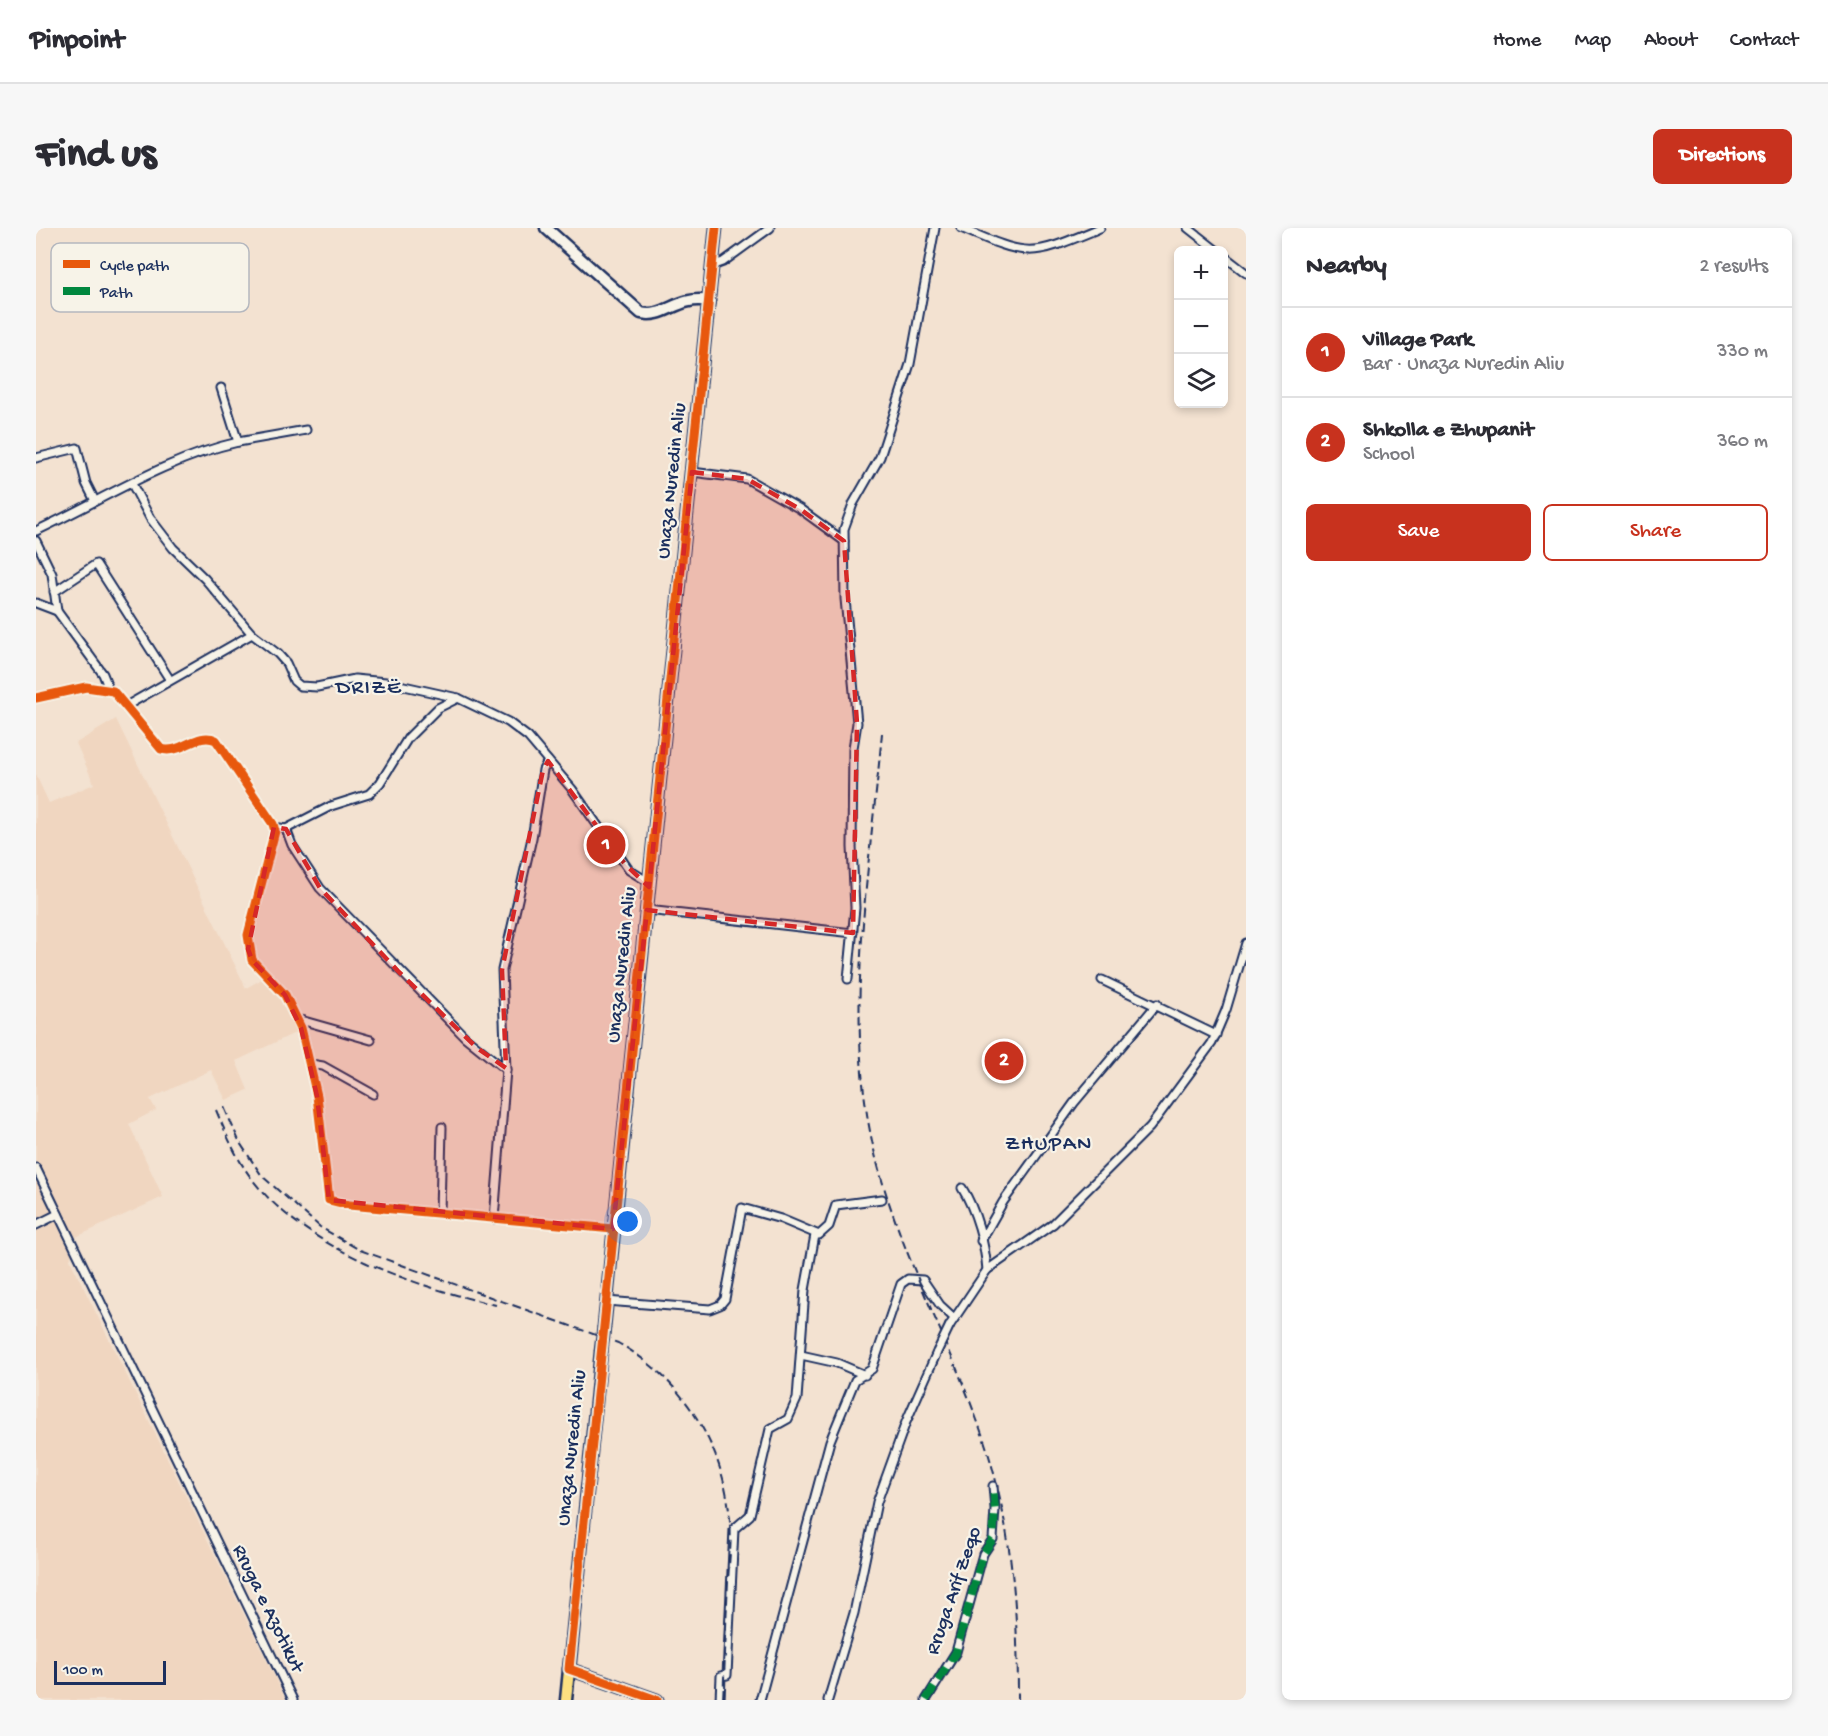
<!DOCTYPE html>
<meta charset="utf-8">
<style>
:root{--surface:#fff;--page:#f7f7f7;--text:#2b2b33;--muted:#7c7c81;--line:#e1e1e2;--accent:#c8321e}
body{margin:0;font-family:"Gochi Hand",sans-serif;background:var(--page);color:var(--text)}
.controls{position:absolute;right:18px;top:18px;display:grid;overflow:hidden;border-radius:9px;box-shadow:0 3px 9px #0003}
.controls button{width:54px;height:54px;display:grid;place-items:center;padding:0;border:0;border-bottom:2px solid var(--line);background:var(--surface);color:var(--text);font:30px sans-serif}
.scale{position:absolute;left:18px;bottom:15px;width:112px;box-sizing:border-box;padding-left:6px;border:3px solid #1b2f5e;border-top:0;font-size:16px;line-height:21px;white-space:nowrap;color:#1b2f5e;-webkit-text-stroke:4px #f7f3e8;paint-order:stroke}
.you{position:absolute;left:592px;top:994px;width:21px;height:21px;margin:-15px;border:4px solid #fff;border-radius:50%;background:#1a73e8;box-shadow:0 0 0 9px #1a73e833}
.badge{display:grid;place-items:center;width:39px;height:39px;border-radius:50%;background:var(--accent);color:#fff;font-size:20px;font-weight:700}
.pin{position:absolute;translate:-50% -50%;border:3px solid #fff;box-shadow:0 2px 6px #0006}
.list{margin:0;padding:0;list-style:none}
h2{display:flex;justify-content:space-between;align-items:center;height:78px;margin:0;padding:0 24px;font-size:26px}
h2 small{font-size:20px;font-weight:400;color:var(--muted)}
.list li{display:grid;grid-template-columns:39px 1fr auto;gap:18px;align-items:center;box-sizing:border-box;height:90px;padding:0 24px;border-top:2px solid var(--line)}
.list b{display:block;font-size:22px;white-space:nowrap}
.list p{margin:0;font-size:20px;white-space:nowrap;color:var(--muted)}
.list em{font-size:20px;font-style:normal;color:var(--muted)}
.actions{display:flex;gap:12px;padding:18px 24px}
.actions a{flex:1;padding:14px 0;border:2px solid var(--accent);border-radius:9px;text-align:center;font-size:21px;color:var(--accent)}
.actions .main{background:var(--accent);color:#fff}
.icon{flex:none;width:33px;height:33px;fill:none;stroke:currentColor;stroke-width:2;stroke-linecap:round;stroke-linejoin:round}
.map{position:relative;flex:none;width:1210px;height:1472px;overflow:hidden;border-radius:9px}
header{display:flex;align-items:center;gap:36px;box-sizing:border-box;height:84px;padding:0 30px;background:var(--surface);border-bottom:2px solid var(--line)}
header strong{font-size:28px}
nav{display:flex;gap:33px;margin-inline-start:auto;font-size:21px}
.intro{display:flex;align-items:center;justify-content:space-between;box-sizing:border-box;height:144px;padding:0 36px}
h1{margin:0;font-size:42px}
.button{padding:15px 27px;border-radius:9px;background:var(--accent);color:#fff;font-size:21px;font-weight:700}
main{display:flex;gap:36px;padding:0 36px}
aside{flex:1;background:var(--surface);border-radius:9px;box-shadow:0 3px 9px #0003}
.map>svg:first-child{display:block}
</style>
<header>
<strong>Pinpoint</strong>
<nav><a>Home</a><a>Map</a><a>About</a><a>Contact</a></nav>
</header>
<div class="intro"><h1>Find us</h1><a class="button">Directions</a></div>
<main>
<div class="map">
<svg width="1210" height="1472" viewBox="0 0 1210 1472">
<rect width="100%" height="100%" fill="#f3e2d1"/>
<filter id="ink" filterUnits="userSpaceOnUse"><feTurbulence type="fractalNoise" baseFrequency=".0167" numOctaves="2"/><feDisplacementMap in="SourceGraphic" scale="12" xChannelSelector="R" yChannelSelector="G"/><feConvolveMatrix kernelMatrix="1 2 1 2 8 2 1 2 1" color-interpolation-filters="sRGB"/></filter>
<g filter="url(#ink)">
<!-- built -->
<path fill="#f0d6c0" d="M80,491l130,269 16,-9 22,25 13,28 -61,29 12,29 -22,10 -15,-30 -61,29 6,11 -27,14 34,73 -87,40 -6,23 216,440h-250v-925l13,28 45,-19 -18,-41z"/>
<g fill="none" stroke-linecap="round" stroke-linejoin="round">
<defs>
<g id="street">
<path d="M925,0c69,30 69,29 139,0"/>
<path d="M1152,0l28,22"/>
<path d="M1188,28l22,17"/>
<path d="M676,38l11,-4 47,-34"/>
<path d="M202,214l68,-12"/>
<path d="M0,230l41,-10 9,35 9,18"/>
<path d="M656,244l55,7 53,30 44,32"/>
<path d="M96,256l18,34 23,30 32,31 47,55 26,20 8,9 8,18 6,5 17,1 38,-8 31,3 72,16 50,24 20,15 44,52 57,81 21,13"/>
<path d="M0,303c66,-31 131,-73 202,-89l-17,-54"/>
<path d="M0,313l16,33 5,37 46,63 6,15"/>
<path d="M18,364l42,-28 74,116"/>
<path d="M0,375l21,8"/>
<path d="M0,470l50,-11 27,4 48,58c20,6 36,-18 55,-9l57,84 2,7 -27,104 4,25 33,35 16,33 16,68 12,104 20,5 264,24"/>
<path d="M90,478l126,-72"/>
<path d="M238,599l12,2 45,-23 38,-12 11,-11 28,-45 30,-30 20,-10"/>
<path d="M250,601l6,16 28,43 145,149 41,33"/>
<path d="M611,682l206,23"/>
<path d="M812,751l7,-71 -3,-61 1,-99 4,-25 -12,-124 -1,-70 9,-25 27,-47 30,-93 25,-136"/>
<path d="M1066,752l114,55"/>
<path d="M261,791l74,21"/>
<path d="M275,836l12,2 50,28"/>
<path d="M0,940l257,532"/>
<path d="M926,960c14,22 23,56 25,82"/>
<path d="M404,985l2,-86"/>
<path d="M458,991l12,-149 -4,-100 30,-132 11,-68 5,-9"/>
<path d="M0,997l22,-11"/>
<path d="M945,1013l22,-39 71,-99 83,-99"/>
<path d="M570,1073l104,8 10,-4 5,-6 17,-91 39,11 38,16 10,-9 7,-21 46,-6"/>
<path d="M914,1097l37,-55 66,-46 97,-97 62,-84 14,-33 20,-67"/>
<path d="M765,1127l36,8 28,12"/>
<path d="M684,1472l1,-24 6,-1 7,-146 16,-14 20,-86 18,-10 9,-20 8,-109 10,-55"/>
<path d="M724,1472l70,-259 25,-61 17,-11 29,-85 7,-5 15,1 17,25 14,13"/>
<path d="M792,1472l26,-87 23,-111 29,-80 31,-70"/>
<path d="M890,1472l30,-48 27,-98 10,-15 2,-30 -2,-23"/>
</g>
<g id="secondary">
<path d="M510,0l95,85c25,6 36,-18 68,-12"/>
<path d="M533,1441l88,31"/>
</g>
<g id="primary">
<path d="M568,1099l112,-1099"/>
<path d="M530,1472l35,-348"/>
</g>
</defs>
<!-- street casing -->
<use href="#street" stroke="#1b2f5e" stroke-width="11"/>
<!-- secondary casing -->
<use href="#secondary" stroke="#1b2f5e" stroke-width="15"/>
<!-- primary casing -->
<use href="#primary" stroke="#1b2f5e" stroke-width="15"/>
<!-- street -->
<use href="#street" stroke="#f7f3e8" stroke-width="7"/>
<!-- secondary -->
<use href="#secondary" stroke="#f7f3e8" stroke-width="10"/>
<!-- primary -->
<use href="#primary" stroke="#fce080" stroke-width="10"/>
<!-- rail -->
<g stroke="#1b2f5e" stroke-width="2" stroke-dasharray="9 4.5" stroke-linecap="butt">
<path d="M846,505c-12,132 -38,278 -10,408 21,98 71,186 105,279 34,91 41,184 41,280"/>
<path d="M188,879l16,36 22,33 58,51 40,23 258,93c65,36 107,104 112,178 2,20 -1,40 -2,60 -2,40 -3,79 -5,119"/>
<path d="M180,882c10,24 20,48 36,69 53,70 161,107 244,126"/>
</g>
<defs>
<path id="street-bridge" d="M901,1124l13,-27"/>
<path id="primary-bridge" d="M565,1124l3,-25"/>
</defs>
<!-- street-bridge casing -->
<use href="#street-bridge" stroke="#1b2f5e" stroke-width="11" stroke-linecap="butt"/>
<!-- primary-bridge casing -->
<use href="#primary-bridge" stroke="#1b2f5e" stroke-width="15" stroke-linecap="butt"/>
<!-- street-bridge -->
<use href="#street-bridge" stroke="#f7f3e8" stroke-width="7"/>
<!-- primary-bridge -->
<use href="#primary-bridge" stroke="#fce080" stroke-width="10"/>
<!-- quiet -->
<path stroke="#00873e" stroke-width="8" stroke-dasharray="15 8" stroke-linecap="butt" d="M890,1472l30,-48 27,-98 10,-15 2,-30 -2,-23"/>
<defs>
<g id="cycleway">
<path d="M0,470l50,-11 27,4 48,58c20,6 36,-18 55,-9l57,84 2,7 -27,104 4,25 33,35 16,33 16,68 12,104 20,5 264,24"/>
<path d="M621,1472l-88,-31 147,-1441"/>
</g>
</defs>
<!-- cycleway casing -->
<use href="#cycleway" stroke="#f7f3e8" stroke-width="13"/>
<!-- cycleway -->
<use href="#cycleway" stroke="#e8590c" stroke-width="9"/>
</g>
</g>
<!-- marked area -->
<path fill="#d62828" fill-opacity="0.2" stroke="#d62828" stroke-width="4.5" stroke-dasharray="12 8" stroke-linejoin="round" d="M656,244l55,7 53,30 44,32 13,182 -4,210 -206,-23 -34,319 -284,-29 -12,-104 -16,-68 -16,-33 -33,-35 -4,-11 26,-122 12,2 34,59 78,83 79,77 29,20 -4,-98 41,-200 5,-9 77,103 24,23z"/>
<g text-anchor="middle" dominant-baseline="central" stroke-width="4.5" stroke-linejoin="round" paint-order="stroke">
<!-- street labels -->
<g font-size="20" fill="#1b2f5e" stroke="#f7f3e8">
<text transform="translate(637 253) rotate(-84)">Unaza Nuredin Aliu</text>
<text transform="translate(587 737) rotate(-84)">Unaza Nuredin Aliu</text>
<text transform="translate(537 1220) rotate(-84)">Unaza Nuredin Aliu</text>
<text transform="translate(919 1363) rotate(-71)">Rruga Arif Zeqo</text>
<text transform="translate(231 1381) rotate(64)">Rruga e Azotikut</text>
</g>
<!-- quarter labels -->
<g font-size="22" letter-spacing="1.5" fill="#1b2f5e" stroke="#f7f3e8">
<text x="333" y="461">DRIZË</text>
<text x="1013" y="917">ZHUPAN</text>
</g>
</g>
<!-- legend -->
<rect x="15" y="15" width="198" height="69" rx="9" fill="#f7f3e8" stroke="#b5b8bf" stroke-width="1.5"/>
<rect x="27" y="32" width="27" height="8" fill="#e8590c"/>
<rect x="27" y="59" width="27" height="8" fill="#00873e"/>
<g font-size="16" fill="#1b2f5e">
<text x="64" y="42">Cycle path</text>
<text x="64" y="69">Path</text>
</g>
</svg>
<div class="controls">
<button>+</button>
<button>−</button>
<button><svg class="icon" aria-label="layers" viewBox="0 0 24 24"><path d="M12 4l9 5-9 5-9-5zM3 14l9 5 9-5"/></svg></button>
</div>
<div class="scale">100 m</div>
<div class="you"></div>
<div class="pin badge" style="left:570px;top:617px">1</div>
<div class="pin badge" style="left:968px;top:833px">2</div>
</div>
<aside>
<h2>Nearby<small>2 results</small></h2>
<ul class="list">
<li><span class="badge">1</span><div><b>Village Park</b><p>Bar · Unaza Nuredin Aliu</p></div><em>330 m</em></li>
<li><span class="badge">2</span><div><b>Shkolla e Zhupanit</b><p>School</p></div><em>360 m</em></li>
</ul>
<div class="actions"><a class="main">Save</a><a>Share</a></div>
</aside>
</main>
